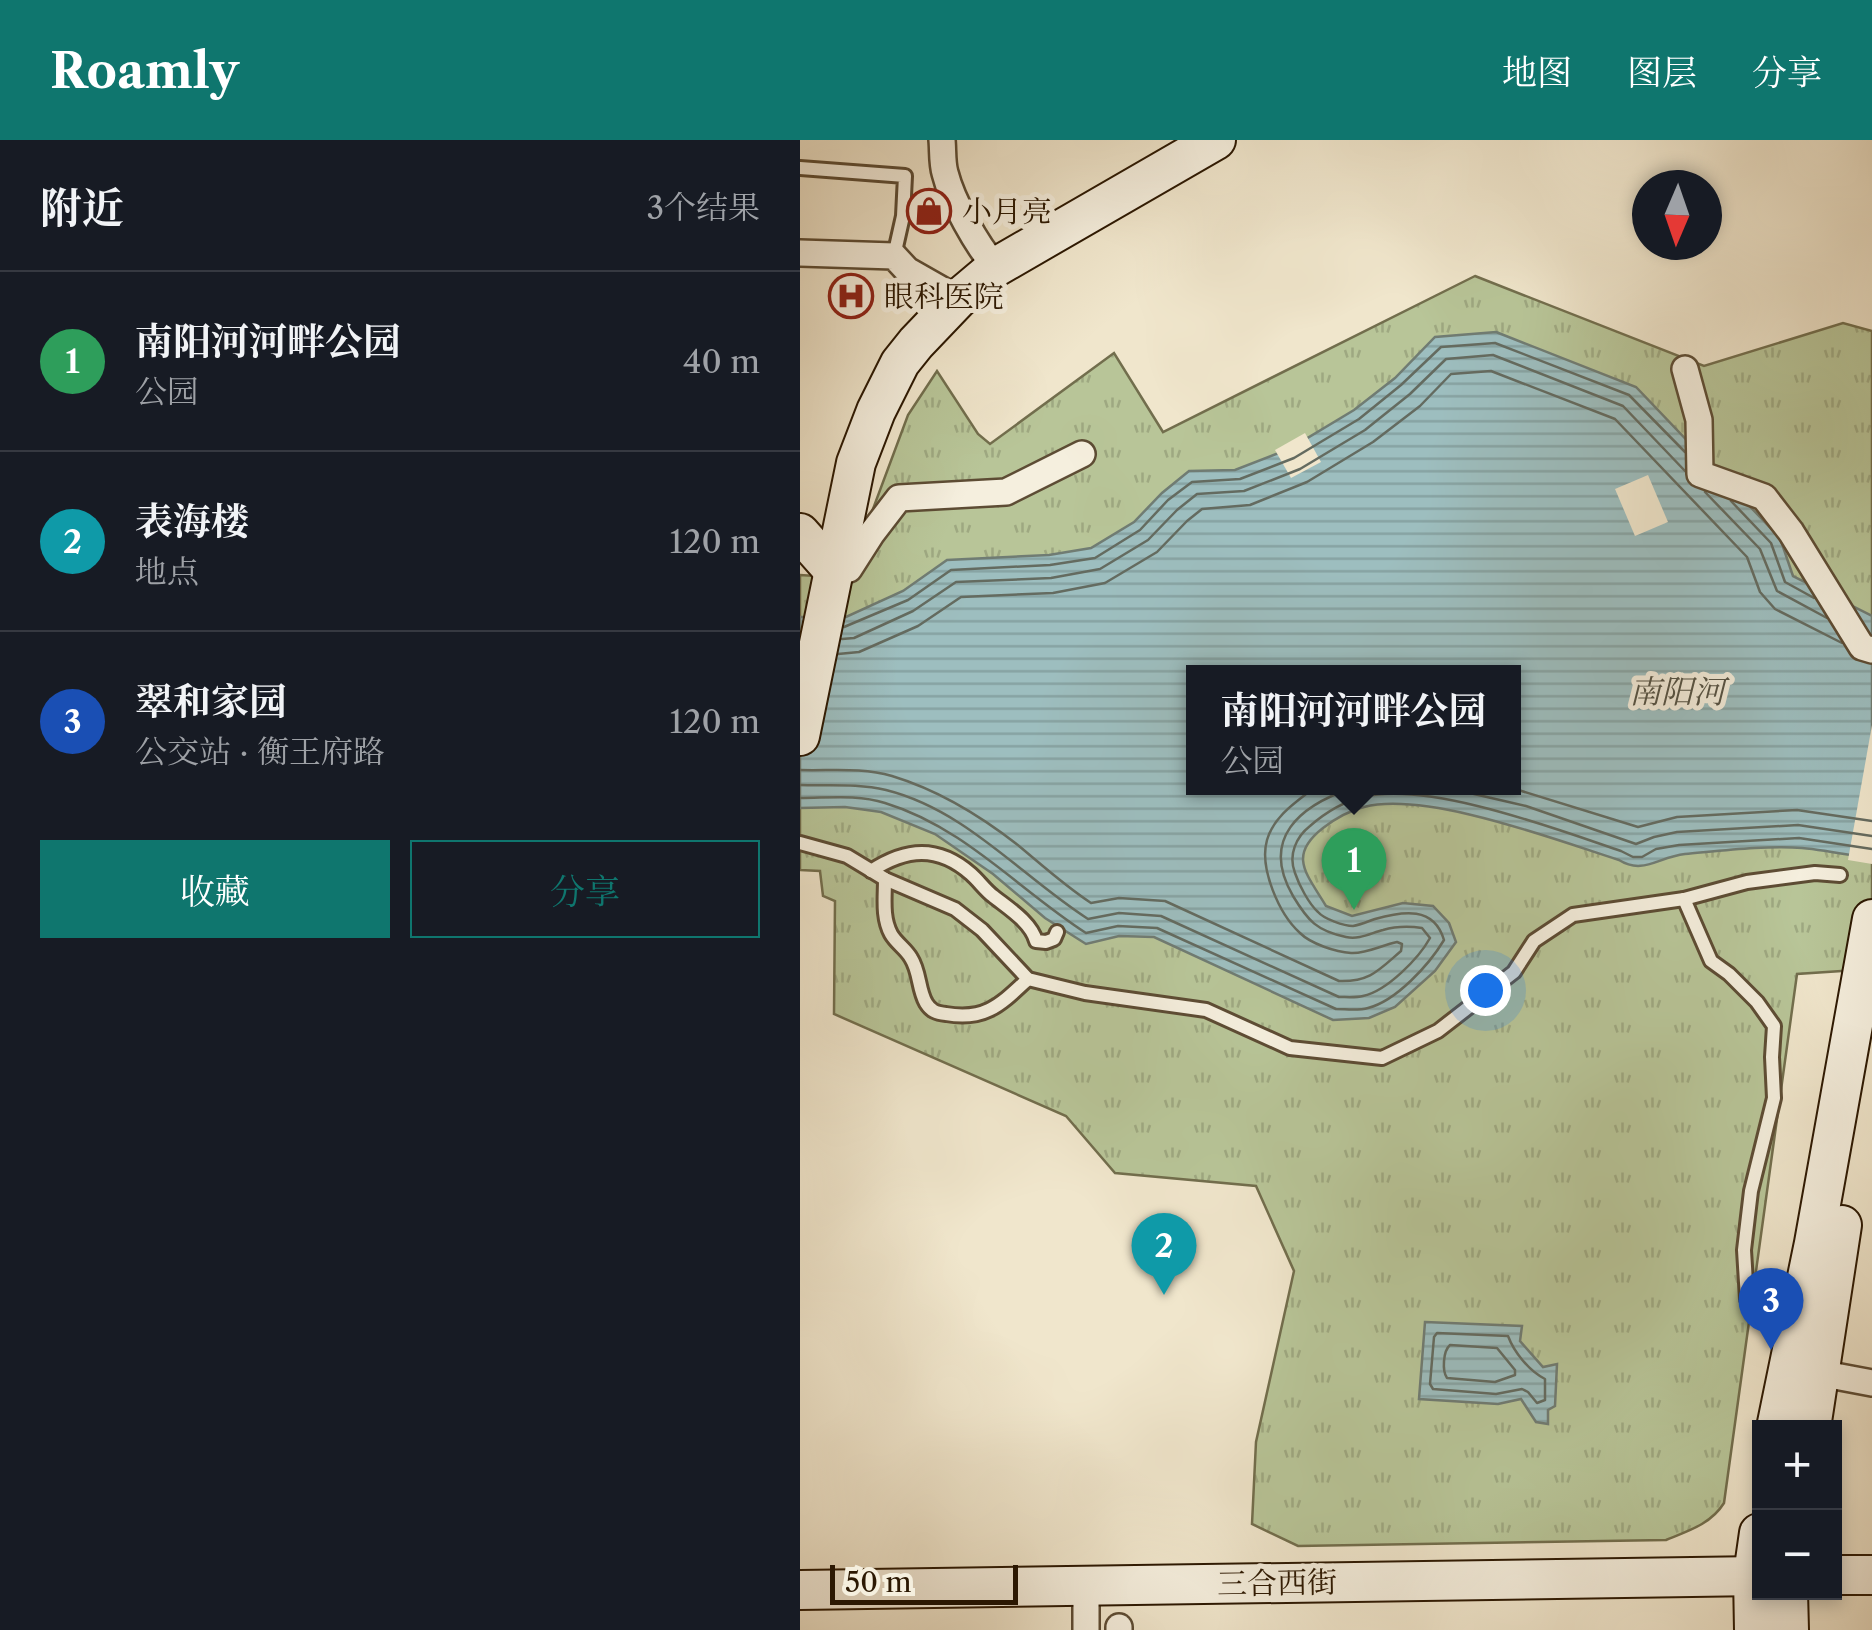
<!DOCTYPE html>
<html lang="zh">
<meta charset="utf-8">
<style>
:root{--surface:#171b24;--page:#20242c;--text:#f1f3f6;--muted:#9ea1a6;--line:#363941;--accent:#0f766e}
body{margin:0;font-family:"Libre Caslon Text","Noto Serif SC",serif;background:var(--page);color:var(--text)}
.controls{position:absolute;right:30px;bottom:30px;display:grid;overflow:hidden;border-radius:0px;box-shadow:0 5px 15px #0003}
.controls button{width:90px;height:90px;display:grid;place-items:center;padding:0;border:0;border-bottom:2px solid var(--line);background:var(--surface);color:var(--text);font:50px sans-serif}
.compass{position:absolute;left:832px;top:30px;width:90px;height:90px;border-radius:50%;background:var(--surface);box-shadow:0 5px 15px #0003;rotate:182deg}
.scale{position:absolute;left:30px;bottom:25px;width:188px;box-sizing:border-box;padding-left:10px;border:5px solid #2c1802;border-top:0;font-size:28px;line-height:35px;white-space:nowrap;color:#2c1802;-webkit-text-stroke:8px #f5efde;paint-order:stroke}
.you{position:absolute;left:685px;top:850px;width:35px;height:35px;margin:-25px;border:8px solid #fff;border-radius:50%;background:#1a73e8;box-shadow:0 0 0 15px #1a73e833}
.badge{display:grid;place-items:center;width:65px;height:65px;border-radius:50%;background:var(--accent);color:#fff;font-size:32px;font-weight:700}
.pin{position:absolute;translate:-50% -82px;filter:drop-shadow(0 2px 5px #0008)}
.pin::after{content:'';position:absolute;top:52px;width:35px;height:30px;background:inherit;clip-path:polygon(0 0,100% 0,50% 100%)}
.popup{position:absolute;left:386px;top:525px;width:335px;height:130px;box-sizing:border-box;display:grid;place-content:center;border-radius:0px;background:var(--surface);filter:drop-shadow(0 2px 8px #0005);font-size:32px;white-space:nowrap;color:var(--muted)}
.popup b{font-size:38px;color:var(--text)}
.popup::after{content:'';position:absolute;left:50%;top:100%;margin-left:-20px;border:20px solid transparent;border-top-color:var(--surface)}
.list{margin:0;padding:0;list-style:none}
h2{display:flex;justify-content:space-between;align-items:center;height:130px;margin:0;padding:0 40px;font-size:42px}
h2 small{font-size:32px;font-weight:400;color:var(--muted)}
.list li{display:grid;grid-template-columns:65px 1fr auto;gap:30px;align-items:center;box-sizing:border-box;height:180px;padding:0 40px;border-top:2px solid var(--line)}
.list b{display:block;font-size:38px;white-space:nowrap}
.list p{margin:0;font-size:32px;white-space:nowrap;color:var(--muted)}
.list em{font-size:32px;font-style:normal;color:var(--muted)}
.actions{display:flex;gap:20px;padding:30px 40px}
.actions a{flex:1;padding:22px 0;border:2px solid var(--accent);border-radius:0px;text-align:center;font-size:35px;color:var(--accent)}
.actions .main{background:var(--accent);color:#fff}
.map{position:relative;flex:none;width:1072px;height:1490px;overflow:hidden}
header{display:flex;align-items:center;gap:60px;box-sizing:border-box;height:140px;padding:0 50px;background:var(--accent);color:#fff}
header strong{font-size:48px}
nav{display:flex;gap:55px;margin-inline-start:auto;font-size:35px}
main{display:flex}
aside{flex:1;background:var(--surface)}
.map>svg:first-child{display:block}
</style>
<header>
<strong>Roamly</strong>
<nav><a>地图</a><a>图层</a><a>分享</a></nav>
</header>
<main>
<aside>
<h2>附近<small>3个结果</small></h2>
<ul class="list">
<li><span class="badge" style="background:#2e9e5b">1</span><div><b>南阳河河畔公园</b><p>公园</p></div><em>40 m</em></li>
<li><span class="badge" style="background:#0f9aa8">2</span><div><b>表海楼</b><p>地点</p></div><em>120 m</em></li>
<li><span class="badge" style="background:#1a4fb4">3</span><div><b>翠和家园</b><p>公交站 · 衡王府路</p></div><em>120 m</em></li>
</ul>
<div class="actions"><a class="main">收藏</a><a>分享</a></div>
</aside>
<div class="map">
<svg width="1072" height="1490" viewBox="0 0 1072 1490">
<defs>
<pattern id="grass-tufts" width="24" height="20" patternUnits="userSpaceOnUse" patternTransform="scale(2.5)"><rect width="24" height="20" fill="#b8c598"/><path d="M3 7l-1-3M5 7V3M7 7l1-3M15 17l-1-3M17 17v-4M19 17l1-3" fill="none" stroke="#9ea881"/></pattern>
<pattern id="water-rules" width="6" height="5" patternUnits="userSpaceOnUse" patternTransform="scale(2.5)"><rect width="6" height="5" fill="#9dbebf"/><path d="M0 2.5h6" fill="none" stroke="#87a3a2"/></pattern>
</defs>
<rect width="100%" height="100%" fill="#f0e6cc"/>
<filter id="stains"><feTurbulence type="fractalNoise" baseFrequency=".002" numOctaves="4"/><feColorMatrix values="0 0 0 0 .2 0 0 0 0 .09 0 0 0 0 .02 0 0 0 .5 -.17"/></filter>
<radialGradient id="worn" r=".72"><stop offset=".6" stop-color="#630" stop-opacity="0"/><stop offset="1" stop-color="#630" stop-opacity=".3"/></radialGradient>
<!-- grass -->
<path fill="url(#grass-tufts)" stroke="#726e4d" stroke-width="2.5" fill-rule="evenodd" d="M675,136l229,90 139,-43 29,8v638l-75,5 -73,529c-13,21 -36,28 -58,37l-368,6 -46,-22 4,-82 38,-171 -38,-85 -141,-13 -49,-57 -232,-102 1,-113 -12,-5 -3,-25 -20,-1v-295l31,2 39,-60 38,-102 29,-44 41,63 12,10 124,-91 49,79zM394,532h320v116h-320z"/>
<!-- water -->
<g fill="url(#water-rules)" stroke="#707c73" stroke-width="2.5" fill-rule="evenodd">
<path d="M696,192l140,55 144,151 13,38 79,40v243c-23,-4 -47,-9 -70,-11 -33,-3 -83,3 -117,6 -27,3 -42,21 -66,6 -63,-20 -192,-69 -255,-53 -16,4 -28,11 -41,21 -36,28 -16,46 3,78l26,10 51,-13 30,3 16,17 7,19 -21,29 -40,36 -26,11 -36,2 -179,-83 -35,-1 -33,8 -41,-26 -52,-44 -58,-40 -54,-22 -36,-5 -45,1v-191h46l57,-26 44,-31 102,-5 42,-7 43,-26 28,-29 27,-22 46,-1 54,-21 65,-39 41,-32 40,-41zM394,532h320v116h-320z"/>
<path d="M625,1182l97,4 -2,15 23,26 14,-3 -2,42 -7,4v14l-12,-2 -15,-23 -23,5 -79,-5z"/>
</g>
<!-- pier -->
<g fill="#f0e6cc">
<path d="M505,293l16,29 -30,16 -16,-28z"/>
<path d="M848,335l20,47 -33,14 -20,-47z"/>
<path d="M1072,585v139l-24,-4z"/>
</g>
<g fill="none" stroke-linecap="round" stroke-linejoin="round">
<!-- shore -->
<g stroke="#646b60" stroke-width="2.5">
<path d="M905,352l55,57 17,42 50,27"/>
<path d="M931,361l40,42 14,39 29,16"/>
<path d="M44,487l64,-27 43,-30 99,-5 45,-7 45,-28 28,-30 24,-18 48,-3 54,-21 65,-39 42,-34 40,-38 54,-4 134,52 56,57"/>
<path d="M42,499l12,-1 59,-27 43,-29 95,-4 49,-9 48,-29 29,-30 20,-16 47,-3 56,-22 65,-39 45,-36 36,-35 47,-4 130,51 62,65"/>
<path d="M38,514l21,-2 59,-26 43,-29 92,-4 52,-10 52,-31 30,-31 15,-12 48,-4 57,-23 66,-40 47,-36 31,-32 40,-3 124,48 132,138 13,35 15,17 67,34"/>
<path d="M0,630c31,1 61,-3 92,6 46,14 89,40 127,70 24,20 46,40 72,57l28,-5 46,3 174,80c31,1 40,-11 62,-30l1,-7 -5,-2c-15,3 -31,12 -46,11 -15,-1 -40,-9 -51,-20 -21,-19 -41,-65 -33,-93 7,-24 29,-38 47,-52"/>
<path d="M0,645c29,1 57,-2 86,5 80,20 135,86 202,129l31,-6 42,3 178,81c7,0 17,1 24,-1 24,-5 56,-38 67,-58l-8,-10c-14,-2 -25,-2 -39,2 -12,3 -24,10 -37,7 -29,-6 -38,-16 -53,-41 -33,-57 6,-90 59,-108"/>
<path d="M648,648l78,18 110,38 18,-7 23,-5 121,-7 74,11"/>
<path d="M712,648l126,39 39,-10 120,-7 75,11"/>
<path d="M0,658c28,0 57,-4 85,5 79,24 134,87 201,130l32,-7 39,2 179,81c10,0 22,2 32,-1 28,-7 61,-43 76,-68 -10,-34 -41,-29 -69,-21 -6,2 -15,6 -22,7 -9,0 -29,-7 -35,-14 -9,-8 -19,-27 -23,-39 -7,-18 1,-36 15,-47 16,-14 32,-24 53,-29 66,-16 193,32 258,54l12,6h9l14,-8 23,-4 120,-7 73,11"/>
<path d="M637,1193l71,3c6,16 21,35 37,43v21l-8,3 -9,-11 -6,-3 -26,5 -63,-5 -3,-5 4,-47z"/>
<path d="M650,1205l47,3 18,22v5l-20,7 -48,-4c-5,-7 -4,-27 3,-33z"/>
</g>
<defs>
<g id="lane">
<path d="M0,28l105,8 -2,40 -9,40"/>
<path d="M0,703l47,13 38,23 70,30 27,21 46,49 57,14 121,17 84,38 92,10 56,-27 76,-59 20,-31 39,-26 111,-16 63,-17 68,-9 25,2"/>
<path d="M71,731c35,-23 67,-26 100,3 8,7 14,16 22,22 15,12 38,26 43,45l10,1 8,-3 3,-7"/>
<path d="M85,739c0,19 -3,38 6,55 5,9 15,15 20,24 9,14 7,31 15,45 5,8 10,10 20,11 40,7 55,-10 82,-35"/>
<path d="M884,759l27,62 18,13 28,28 17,24 -2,31 2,41 -23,93 -7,59 3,49 8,15 38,12"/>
</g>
<g id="street">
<path d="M142,0c1,10 0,23 3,33 7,28 32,73 51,94"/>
<path d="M0,113l94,3 13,14 51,29"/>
<path d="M885,229l14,51 1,54 64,23 27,35 71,115 10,3"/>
<path d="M32,429h17l23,-36 27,-35 107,-6 76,-38"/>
<path d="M1019,1233l53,10"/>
<path d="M286,1446v44"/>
<path d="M319,1487v3"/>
</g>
<g id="secondary">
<path d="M0,393l32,36"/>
<path d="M0,596l56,-273 20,-52 24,-48 16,-20 42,-44 38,-32 220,-127"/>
<path d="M976,1288l38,-185 58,-324"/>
<path d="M1011,1288l31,-203"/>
<path d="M1034,1435h38"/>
<path d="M0,1450l959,-14"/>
<path d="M988,1452l1,38"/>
<path d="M954,1490l-1,-55 6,-42"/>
</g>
</defs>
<!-- lane casing -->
<use href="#lane" stroke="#5d4c34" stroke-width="18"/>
<!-- street casing -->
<use href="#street" stroke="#5d4c34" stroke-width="30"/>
<!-- secondary casing -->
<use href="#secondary" stroke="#2c1802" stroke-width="42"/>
<!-- lane -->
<use href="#lane" stroke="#f5efde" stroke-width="12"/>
<!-- street -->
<use href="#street" stroke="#f5efde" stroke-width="25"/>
<!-- secondary -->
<use href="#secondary" stroke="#f5efde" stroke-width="38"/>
</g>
<!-- icons -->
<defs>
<symbol id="shop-ring" viewBox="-11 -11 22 22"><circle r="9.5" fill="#f5efde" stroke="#8f2418" stroke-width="1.5"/><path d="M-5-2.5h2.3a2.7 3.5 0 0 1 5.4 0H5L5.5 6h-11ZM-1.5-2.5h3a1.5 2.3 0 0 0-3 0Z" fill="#8f2418"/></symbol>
<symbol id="hospital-ring" viewBox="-11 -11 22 22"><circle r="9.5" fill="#f5efde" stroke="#8f2418" stroke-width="1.5"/><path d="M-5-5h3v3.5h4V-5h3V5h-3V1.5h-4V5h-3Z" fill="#8f2418"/></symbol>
</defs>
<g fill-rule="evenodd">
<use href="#shop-ring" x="104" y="46" width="50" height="50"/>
<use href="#hospital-ring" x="26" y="131" width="50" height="50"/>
</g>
<g text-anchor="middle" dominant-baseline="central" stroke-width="10" stroke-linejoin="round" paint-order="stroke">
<!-- poi labels -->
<g font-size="30" fill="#2c1802" stroke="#f5efde" text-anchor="start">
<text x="162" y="71">小月亮</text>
<text x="84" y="156">眼科医院</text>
</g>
<!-- street labels -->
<g font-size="30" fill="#2c1802" stroke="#f5efde">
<text transform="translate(477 1443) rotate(-1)">三合西街</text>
</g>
<!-- water labels -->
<g font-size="32" font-style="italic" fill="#545244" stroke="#f5efde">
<text x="877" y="551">南阳河</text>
</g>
</g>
<rect width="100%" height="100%" filter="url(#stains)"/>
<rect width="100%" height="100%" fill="url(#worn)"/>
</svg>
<div class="controls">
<button>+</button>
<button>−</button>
</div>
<svg class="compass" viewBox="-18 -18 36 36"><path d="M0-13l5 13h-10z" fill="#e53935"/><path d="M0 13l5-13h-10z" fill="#9ea1a6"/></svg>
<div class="scale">50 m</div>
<div class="you"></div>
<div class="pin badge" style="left:554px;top:770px;background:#2e9e5b">1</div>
<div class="popup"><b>南阳河河畔公园</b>公园</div>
<div class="pin badge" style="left:364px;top:1155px;background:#0f9aa8">2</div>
<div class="pin badge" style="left:971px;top:1210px;background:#1a4fb4">3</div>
</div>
</main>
